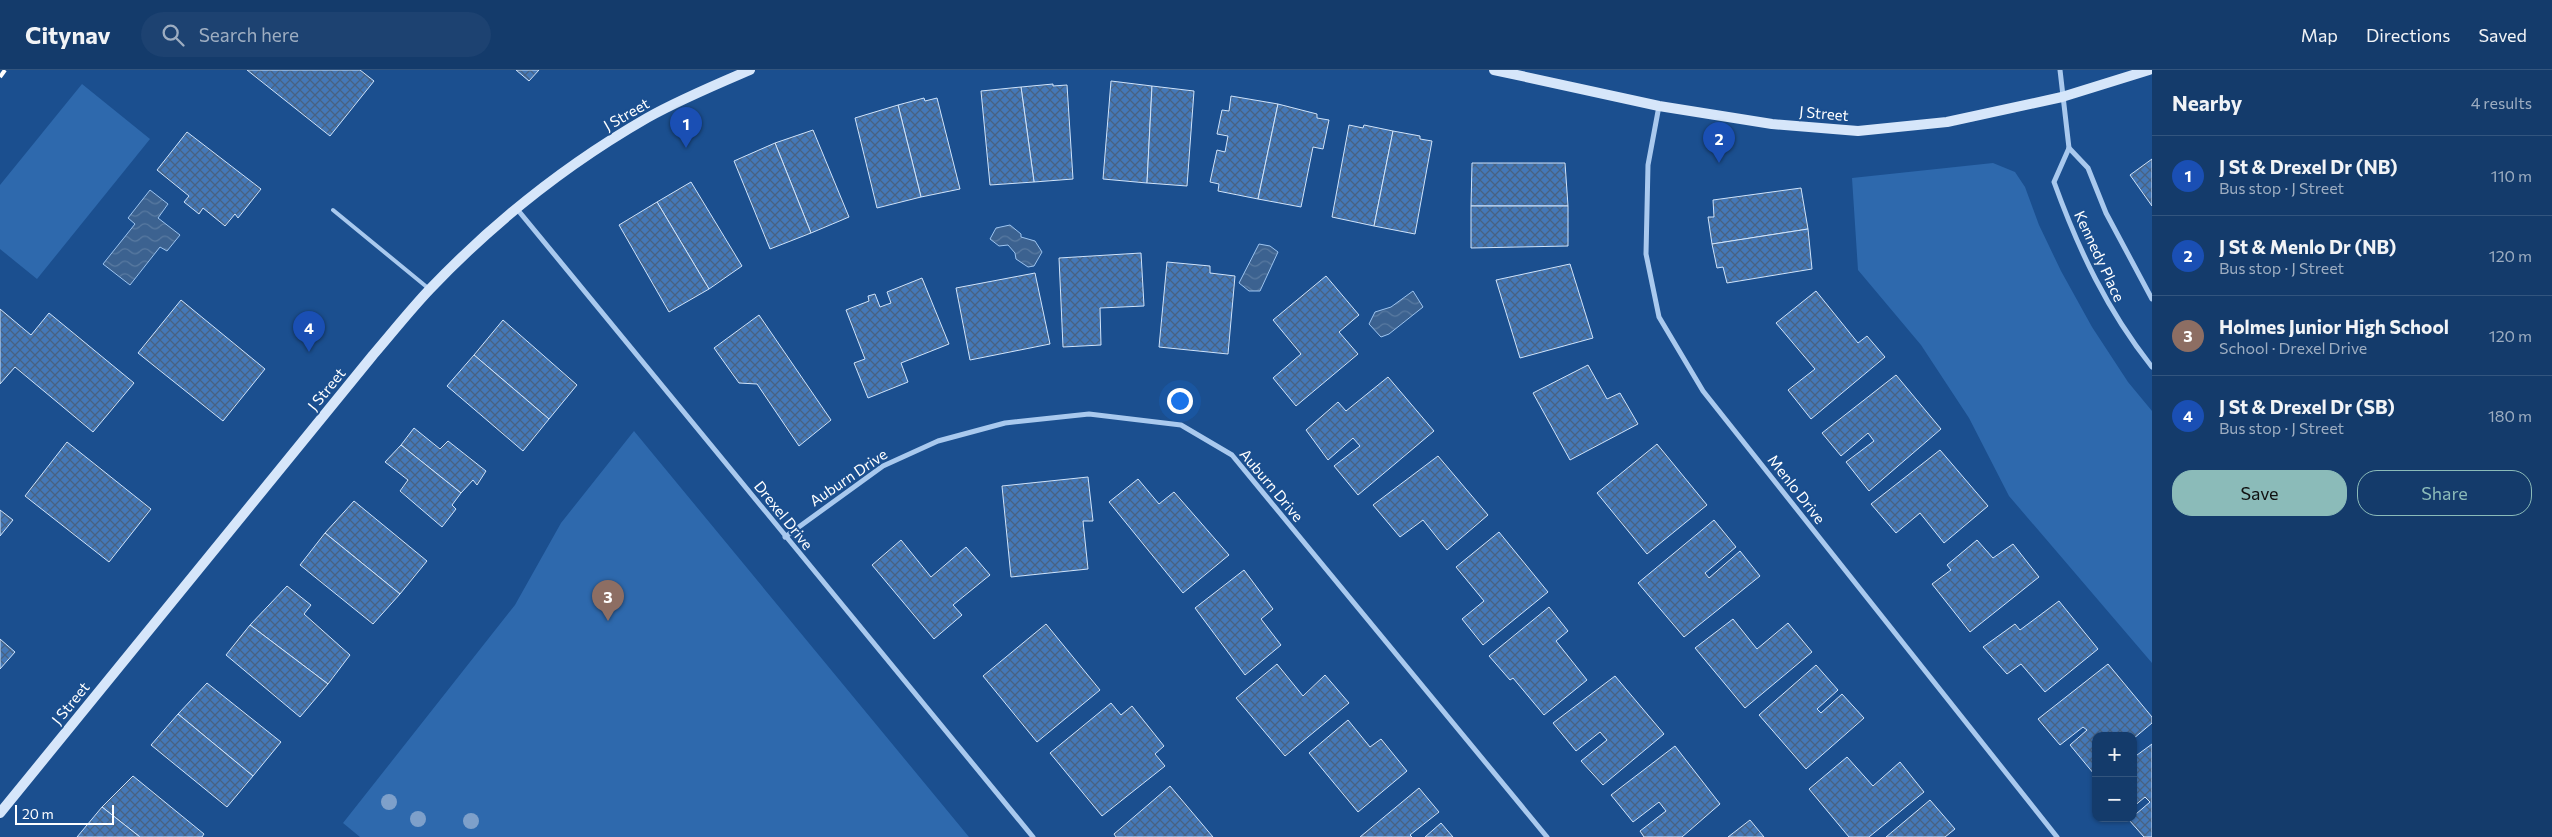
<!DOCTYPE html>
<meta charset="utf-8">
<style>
:root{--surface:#143b6b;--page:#1d4271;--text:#f1f3f6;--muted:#9dadc1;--line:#33557e;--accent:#8bbbb9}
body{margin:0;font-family:Commissioner,sans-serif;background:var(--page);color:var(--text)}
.controls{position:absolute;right:15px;bottom:15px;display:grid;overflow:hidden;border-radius:10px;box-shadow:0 1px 4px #0004}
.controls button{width:45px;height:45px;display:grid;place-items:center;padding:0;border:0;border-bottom:1px solid var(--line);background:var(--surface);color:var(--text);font:25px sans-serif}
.scale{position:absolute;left:15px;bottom:12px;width:99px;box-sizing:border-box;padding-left:5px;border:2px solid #fff;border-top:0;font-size:14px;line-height:18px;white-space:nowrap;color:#fff;-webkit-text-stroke:4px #1b4f8f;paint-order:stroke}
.you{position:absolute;left:1179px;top:330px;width:18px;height:18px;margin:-12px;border:4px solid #fff;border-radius:50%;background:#1a73e8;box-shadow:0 0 0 8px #1a73e833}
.badge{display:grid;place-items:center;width:32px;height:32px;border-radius:50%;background:var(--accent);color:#fff;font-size:16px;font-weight:700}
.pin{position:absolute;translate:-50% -41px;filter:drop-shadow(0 1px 2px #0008)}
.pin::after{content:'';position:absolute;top:26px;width:18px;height:15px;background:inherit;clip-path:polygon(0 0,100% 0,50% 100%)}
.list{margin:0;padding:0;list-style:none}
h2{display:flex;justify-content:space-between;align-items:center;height:65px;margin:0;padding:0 20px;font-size:21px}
h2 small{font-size:16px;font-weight:400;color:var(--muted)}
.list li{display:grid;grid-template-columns:32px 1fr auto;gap:15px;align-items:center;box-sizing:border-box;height:80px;padding:0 20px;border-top:1px solid var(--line)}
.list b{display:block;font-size:19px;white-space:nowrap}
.list p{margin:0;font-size:16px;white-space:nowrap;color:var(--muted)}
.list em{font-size:16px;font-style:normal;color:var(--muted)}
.actions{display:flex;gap:10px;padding:15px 20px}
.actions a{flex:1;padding:11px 0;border:1px solid var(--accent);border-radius:20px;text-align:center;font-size:18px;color:var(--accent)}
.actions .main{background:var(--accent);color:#111}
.icon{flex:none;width:28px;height:28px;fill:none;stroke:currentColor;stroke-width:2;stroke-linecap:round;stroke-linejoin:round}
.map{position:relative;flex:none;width:2152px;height:767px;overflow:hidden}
header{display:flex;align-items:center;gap:30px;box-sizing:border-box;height:70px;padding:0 25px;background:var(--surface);border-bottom:1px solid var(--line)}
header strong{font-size:24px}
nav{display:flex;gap:28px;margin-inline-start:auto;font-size:18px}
.search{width:350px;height:45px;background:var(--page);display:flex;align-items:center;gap:12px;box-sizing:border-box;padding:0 18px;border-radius:28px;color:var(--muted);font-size:19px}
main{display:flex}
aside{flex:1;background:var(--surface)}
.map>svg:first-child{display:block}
</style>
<header>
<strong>Citynav</strong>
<div class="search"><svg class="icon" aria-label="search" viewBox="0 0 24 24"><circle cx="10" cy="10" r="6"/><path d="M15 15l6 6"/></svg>Search here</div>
<nav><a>Map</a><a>Directions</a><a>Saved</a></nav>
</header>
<main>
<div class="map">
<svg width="2152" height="767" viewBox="0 0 2152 767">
<defs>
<pattern id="water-waves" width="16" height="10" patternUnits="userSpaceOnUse" patternTransform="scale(1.25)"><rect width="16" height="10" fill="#3c6290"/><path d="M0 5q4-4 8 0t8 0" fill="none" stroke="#597aa1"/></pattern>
<pattern id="building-cross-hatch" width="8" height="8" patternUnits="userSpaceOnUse" patternTransform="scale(1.25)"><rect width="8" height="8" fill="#4478b7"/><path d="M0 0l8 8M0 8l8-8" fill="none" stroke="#486282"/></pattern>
</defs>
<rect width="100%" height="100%" fill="#1b4f8f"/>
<!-- green -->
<g fill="#2e69ad">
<path d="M82,14l68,55 -113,140 -37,-30v-64z"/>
<path d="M1993,93l22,9 10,15 14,38 22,46 31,56 36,55 24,29v252l-143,-167 -40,-78 -48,-73 -63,-75 -6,-92z"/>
<path d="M634,361l335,406h-609l-17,-14 172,-218 46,-82z"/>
</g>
<!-- water -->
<g fill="url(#water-waves)" stroke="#9cc4f0">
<path d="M150,120l18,14 -10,14 22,17 -13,16 -7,-4 -30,38 -27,-21 32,-40 -7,-6z"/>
<path d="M1010,155l11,9v3l14,4 7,11 -8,14 -6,1 -12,-8 -1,-6 -7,-8 -9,1 -9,-7 6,-11z"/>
<path d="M1259,174l11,2 8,6 -18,39h-11l-10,-8z"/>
<path d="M1413,221l10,16 -34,27 -8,3 -12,-13 6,-12 16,-5z"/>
</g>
<!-- building -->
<g fill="url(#building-cross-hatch)" stroke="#cfe3fa">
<path d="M247,0h113l14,11 -44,55z"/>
<path d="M516,0h23l-10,11z"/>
<path d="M1111,11l41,5 -5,97 -44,-4z"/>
<path d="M1053,14v2l14,-1 6,94 -39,3 -13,-95z"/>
<path d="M1152,16l42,5 -7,95 -40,-3z"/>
<path d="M1021,17l13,95 -44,3 -9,-94z"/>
<path d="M1231,26l47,8 -20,95 -40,-8 1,-7 -9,-2 7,-32 8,2 3,-16 -11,-2 5,-24 7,1z"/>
<path d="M924,28l1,3 12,-3 23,91 -39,8 -23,-92z"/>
<path d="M1278,34l39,10v4l12,2 -6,29 -10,-2 -12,60 -43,-8z"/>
<path d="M898,35l23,92 -44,11 -22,-90z"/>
<path d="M1349,55l14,3 1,-3 29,6 -19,95 -42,-9z"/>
<path d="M813,60l36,87 -38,16 -36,-90z"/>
<path d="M1393,61l27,5v3l12,2 -17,93 -41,-8z"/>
<path d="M187,62l74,57 -23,29 -3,-4 -10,12 -22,-18 -4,6 -15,-12 5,-6 -32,-26z"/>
<path d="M775,73l36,90 -41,16 -36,-88z"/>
<path d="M2152,89v47l-22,-31z"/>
<path d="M1472,93h93l3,43h-97z"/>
<path d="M691,112l51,84 -33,23 -52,-87z"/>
<path d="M1801,118l7,41 -96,15 -4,-27h6l-1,-17z"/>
<path d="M657,132l52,87 -40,23 -50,-87z"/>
<path d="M1471,136h97v40l-97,2z"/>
<path d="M1808,159l4,40 -85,14 -4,-16 -6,1 -5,-24z"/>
<path d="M1141,183l3,53 -44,2 1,37 -38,2 -4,-89z"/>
<path d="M1167,192l43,4v7l25,3 -7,78 -69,-7z"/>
<path d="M1570,194l23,74 -73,20 -24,-78z"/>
<path d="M1035,203l15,71 -80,16 -14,-72z"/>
<path d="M1326,206l33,39 -20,17 19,22 -62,52 -23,-28 28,-24 -28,-34z"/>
<path d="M922,208l27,66 -48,19 7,19 -40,16 -14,-35 11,-4 -19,-49 23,-9 -1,-5 7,-2 5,13 11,-4 -4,-11z"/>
<path d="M1816,221l42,52 9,-7 18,21 -74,62 -23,-29 27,-21 -39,-46z"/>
<path d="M181,230l84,69 -42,52 -85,-68z"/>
<path d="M0,239l31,26 18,-22 85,70 -41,49 -78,-65 -15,17z"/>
<path d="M759,245l72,105 -32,26 -42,-62 -18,-1 -25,-35z"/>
<path d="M503,250l74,65 -28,34 -75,-64z"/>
<path d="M474,285l75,64 -26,32 -76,-65z"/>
<path d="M1588,295l19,34 13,-6 18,31 -68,36 -37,-67z"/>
<path d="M1896,305l45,54 -72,62 -23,-29 28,-21 -6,-8 -27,23 -19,-23z"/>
<path d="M1388,307l46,54 -76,64 -24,-29 26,-20 -7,-8 -25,22 -22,-30 32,-28 8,9z"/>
<path d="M414,358l26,21 8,-8 38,30 -9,14 -4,-5 -12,13 -60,-48z"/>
<path d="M67,372l84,67 -42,53 -84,-66z"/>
<path d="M1657,374l50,61 -60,49 -50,-61z"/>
<path d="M401,375l60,48 -9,12 4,4 -14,18 -42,-36 8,-11 -23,-18z"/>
<path d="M1940,380l48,56 -44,37 -24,-30 -24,20 -25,-29z"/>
<path d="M1438,386l50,59 -41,35 -24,-30 -23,17 -27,-32z"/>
<path d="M1088,407l5,44h-10l5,48 -77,8 -9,-91z"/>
<path d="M1138,409l21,25 15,-12 55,63 -46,38 -74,-91z"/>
<path d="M354,431l73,60 -27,33 -75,-61z"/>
<path d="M0,440l13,10 -13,16z"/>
<path d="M1714,450l22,27 -31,26 4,5 31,-27 20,25 -76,61 -46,-54z"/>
<path d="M1499,462l49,60 -65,53 -21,-26 22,-18 -28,-34z"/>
<path d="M325,463l75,61 -27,30 -73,-59z"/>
<path d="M901,470l30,37 35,-30 24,28 -37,30 9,10 -28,24 -62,-74z"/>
<path d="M1977,470l16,18 20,-14 26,33 -69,55 -38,-48 19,-14 -4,-5z"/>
<path d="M1244,500l29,39 -12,10 20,26 -36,30 -50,-67z"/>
<path d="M287,516l24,19 -7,9 46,41 -22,29 -78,-59z"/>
<path d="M2059,531l39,48 -53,43 -24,-28 -14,10 -24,-27 32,-23 5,6z"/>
<path d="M1549,537l19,24 -12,10 31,39 -43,35 -31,-37 -3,2 -21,-24z"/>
<path d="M1733,549l24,30 31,-26 24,29 -67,56 -50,-60z"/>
<path d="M1046,554l54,66 -63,52 -54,-66z"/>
<path d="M250,555l78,59 -28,33 -74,-62z"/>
<path d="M0,569l15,13 -15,17z"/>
<path d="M1277,594l26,32 22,-21 24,28 -64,53 -49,-58z"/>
<path d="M2108,594l44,53v6l-19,16v-3h-37v36l-2,2 -24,-29 17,-15 -4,-3 -23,18 -22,-26z"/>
<path d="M1816,595l22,25 -21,19 4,4 21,-19 22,24 -58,51 -47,-54z"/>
<path d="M1615,606l49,58 -61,51 -22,-24 26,-21 -7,-8 -24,19 -23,-28z"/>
<path d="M207,613l74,59 -28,34 -75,-62z"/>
<path d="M1111,633l10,12 11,-9 32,40 -9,8 10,12 -63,50 -52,-63z"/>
<path d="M178,644l75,62 -26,31 -76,-62z"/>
<path d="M1348,650l22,27 11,-8 26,32 -49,41 -49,-59z"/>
<path d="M2152,674v93h-8l-15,-17 21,-18 -5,-5 -12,10v-49z"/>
<path d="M1675,676l45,58 -38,33h-38l-4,-6 26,-20 -7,-9 -26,20 -22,-27z"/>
<path d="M1847,687l26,29 27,-24 24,30 -55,45h-20l-40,-48z"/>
<path d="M133,706l71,58 -2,3h-62l-38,-30z"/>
<path d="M1170,716l43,51h-97l-2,-3z"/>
<path d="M1419,718l20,24 -29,23 2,2h-52z"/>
<path d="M1930,730l25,29 -10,8h-59z"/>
<path d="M102,737l38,30h-63z"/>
<path d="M1750,750l14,17h-36z"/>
<path d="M1441,753l12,14h-28z"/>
</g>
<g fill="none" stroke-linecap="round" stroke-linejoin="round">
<!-- lane -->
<path stroke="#a9c9ee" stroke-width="4" d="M333,140l95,78"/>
<!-- street -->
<g stroke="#a9c9ee" stroke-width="5">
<path d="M2060,0l9,78 -15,34c25,69 53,128 98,185"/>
<path d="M1659,36l-11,59 -2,89 13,63 44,74 354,446"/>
<path d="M2069,78l19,20 18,45 46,86"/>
<path d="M517,139l516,628"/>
<path d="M785,467l98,-71 55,-25 67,-18 84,-9 92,11 51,30 315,382"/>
</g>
<!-- secondary -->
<g stroke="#d6e6fa" stroke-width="10">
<path d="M1494,0l165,36 113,18 86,7 89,-9 115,-25 87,-27"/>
<path d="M0,743l373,-458c19,-22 37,-45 57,-66 63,-66 137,-125 217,-171 32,-18 68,-33 103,-48"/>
</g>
<!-- rail -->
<path stroke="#fff" stroke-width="4" stroke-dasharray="9 4" stroke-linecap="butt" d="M0,7l5,-7"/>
</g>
<!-- trees -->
<g fill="#7ea0ca">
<circle cx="389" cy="732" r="8"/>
<circle cx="418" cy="749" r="8"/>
<circle cx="471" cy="751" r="8"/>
</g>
<g text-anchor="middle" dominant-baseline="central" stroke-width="4" stroke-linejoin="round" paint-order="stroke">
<!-- street labels -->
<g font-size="15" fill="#fff" stroke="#1b4f8f">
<text transform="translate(1824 43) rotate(5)">J Street</text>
<text transform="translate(626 44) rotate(-30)">J Street</text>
<text transform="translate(2100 186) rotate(65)">Kennedy Place</text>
<text transform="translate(326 319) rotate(-51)">J Street</text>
<text transform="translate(848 407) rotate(-34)">Auburn Drive</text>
<text transform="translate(1272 415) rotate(50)">Auburn Drive</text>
<text transform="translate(1797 419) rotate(52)">Menlo Drive</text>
<text transform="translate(784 445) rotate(51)">Drexel Drive</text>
<text transform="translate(70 633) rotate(-51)">J Street</text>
</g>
</g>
</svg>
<div class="controls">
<button>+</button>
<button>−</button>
</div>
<div class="scale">20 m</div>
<div class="you"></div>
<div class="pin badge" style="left:686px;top:78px;background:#1a4fb4">1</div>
<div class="pin badge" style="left:1719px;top:93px;background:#1a4fb4">2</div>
<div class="pin badge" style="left:608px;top:551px;background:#8d6e63">3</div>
<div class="pin badge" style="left:309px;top:282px;background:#1a4fb4">4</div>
</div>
<aside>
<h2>Nearby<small>4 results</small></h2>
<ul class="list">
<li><span class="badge" style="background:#1a4fb4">1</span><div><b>J St &amp; Drexel Dr (NB)</b><p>Bus stop · J Street</p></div><em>110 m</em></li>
<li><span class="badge" style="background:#1a4fb4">2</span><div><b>J St &amp; Menlo Dr (NB)</b><p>Bus stop · J Street</p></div><em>120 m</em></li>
<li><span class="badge" style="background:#8d6e63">3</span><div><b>Holmes Junior High School</b><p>School · Drexel Drive</p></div><em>120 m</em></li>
<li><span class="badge" style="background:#1a4fb4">4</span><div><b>J St &amp; Drexel Dr (SB)</b><p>Bus stop · J Street</p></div><em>180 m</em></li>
</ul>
<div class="actions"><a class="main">Save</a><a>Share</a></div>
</aside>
</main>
